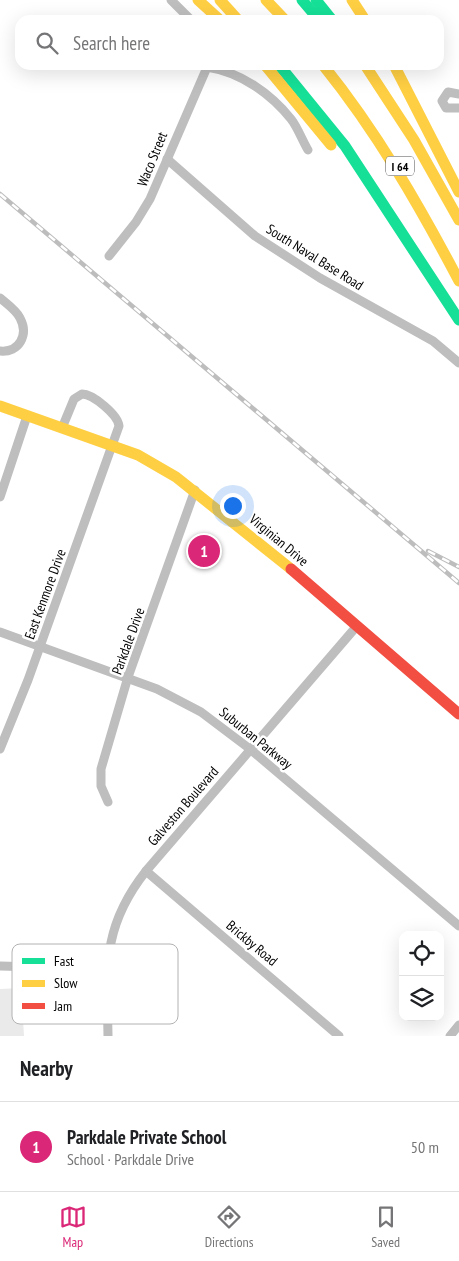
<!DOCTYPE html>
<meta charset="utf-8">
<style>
:root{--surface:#fff;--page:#f6f6f6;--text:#202124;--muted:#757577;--line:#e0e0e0;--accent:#db2777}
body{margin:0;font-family:"PT Sans Narrow",sans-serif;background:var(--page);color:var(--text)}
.controls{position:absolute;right:15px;bottom:15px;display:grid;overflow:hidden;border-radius:10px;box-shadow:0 5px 20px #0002}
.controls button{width:45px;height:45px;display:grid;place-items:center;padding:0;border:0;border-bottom:1px solid var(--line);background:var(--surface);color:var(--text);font:25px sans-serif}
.you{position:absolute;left:232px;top:505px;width:18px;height:18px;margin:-12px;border:4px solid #fff;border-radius:50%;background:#1a73e8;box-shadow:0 0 0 8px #1a73e833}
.badge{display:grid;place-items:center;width:32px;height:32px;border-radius:50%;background:var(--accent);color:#fff;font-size:16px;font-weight:700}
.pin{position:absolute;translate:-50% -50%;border:2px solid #fff;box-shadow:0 1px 5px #0006}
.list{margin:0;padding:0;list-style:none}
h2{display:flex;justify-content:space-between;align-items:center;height:65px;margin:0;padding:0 20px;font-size:21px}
h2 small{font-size:16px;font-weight:400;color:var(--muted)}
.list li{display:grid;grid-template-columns:32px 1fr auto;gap:15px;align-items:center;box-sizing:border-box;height:90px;padding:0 20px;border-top:1px solid var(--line)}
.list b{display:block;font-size:19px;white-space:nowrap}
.list p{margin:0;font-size:16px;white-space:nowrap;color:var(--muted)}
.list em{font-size:16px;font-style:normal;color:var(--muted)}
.icon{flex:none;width:28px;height:28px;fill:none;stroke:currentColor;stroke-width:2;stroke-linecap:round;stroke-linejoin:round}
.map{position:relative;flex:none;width:459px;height:1036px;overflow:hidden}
.search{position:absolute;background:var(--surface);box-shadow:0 5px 20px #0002;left:15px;right:15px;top:15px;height:55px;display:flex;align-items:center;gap:12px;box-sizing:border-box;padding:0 18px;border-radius:15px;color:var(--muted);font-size:19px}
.sheet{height:155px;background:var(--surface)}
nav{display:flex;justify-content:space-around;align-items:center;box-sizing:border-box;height:70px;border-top:1px solid var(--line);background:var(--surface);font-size:14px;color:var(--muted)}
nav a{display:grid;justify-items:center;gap:2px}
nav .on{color:var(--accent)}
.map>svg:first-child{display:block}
</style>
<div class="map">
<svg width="459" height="1036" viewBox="0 0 459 1036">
<rect width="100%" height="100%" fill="#fff"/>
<!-- park -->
<path fill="#eaeaea" d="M21,988l3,48h-24v-47z"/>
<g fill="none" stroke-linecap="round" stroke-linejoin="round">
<!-- street -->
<g stroke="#bebebe" stroke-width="9">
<path d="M171,0l20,20"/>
<path d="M207,67c33,5 63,26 84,52 7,9 11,21 17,31"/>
<path d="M459,94l-11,-2 -6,9 4,7h13"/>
<path d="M167,159l88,77 65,42 113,63 26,22"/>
<path d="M109,256l27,-34 14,-23 58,-134"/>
<path d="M0,298c7,6 16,12 20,20 9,17 -1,35 -20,33"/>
<path d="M0,497l27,-81"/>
<path d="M0,632l157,57 44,23 49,37 209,177"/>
<path d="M0,749l28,-69 91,-254c-1,-11 -26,-32 -37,-32l-8,5 -12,29"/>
<path d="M108,802l-7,-16v-17l27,-92 67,-187"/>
<path d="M146,871l193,165"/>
<path d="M0,966l107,3"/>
<path d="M108,1036c-1,-67 -7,-108 38,-165l210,-244"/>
<path d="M450,1036l9,-11"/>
</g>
<!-- fast -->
<g stroke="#16e098" stroke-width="11">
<path d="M302,0l17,20"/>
<path d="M316,0l16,20"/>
<path d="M279,65l66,81 114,174"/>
</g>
<!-- slow -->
<g stroke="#ffcf43" stroke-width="11">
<path d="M198,0l22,20"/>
<path d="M220,0l18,20"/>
<path d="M266,0l19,20"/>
<path d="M352,0l13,20"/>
<path d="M265,65l66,80"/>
<path d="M323,65c54,67 96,140 136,216"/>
<path d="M365,65l49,75 45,80"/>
<path d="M394,65l65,127"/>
<path d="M0,406l138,49 38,22 115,92"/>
</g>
<!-- jam -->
<path stroke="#f24e42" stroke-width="11" d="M291,569l168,145"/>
<defs>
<g id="rail">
<path d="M0,194l459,389"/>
<path d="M428,551l31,16"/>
</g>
</defs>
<!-- rail casing -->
<use href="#rail" stroke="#bdbdbd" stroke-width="4.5"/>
<!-- rail -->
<use href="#rail" stroke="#fff" stroke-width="2.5" stroke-dasharray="8" stroke-linecap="butt"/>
</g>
<g text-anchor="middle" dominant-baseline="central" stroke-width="5" stroke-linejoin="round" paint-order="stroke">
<!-- shield labels -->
<rect fill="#fff" stroke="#4c4c4c" stroke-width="1" x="386" y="156.5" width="28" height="19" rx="4"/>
<g font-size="12" font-weight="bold" fill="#000">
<text x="400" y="166">I 64</text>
</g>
<!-- street labels -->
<g font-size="14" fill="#000" stroke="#fff">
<text transform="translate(152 159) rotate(-68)">Waco Street</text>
<text transform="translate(315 257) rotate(32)">South Naval Base Road</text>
<text transform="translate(279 540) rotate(40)">Virginian Drive</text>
<text transform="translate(45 594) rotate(-70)">East Kenmore Drive</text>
<text transform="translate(128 641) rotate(-70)">Parkdale Drive</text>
<text transform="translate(256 738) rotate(39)">Suburban Parkway</text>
<text transform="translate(183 806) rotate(-49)">Galveston Boulevard</text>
<text transform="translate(252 943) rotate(40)">Brickby Road</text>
</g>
</g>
<!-- legend -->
<rect x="12" y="944" width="166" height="80" rx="8" fill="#fff" stroke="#b2b2b2" stroke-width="1"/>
<rect x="22" y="958" width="23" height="6" fill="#16e098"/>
<rect x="22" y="980" width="23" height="7" fill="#ffcf43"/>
<rect x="22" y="1003" width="23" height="6" fill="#f24e42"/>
<g font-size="14" fill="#000">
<text x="54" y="966">Fast</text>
<text x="54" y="988">Slow</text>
<text x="54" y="1011">Jam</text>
</g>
</svg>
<div class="controls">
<button><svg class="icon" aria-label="locate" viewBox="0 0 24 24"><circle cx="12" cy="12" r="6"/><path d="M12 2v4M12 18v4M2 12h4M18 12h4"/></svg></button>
<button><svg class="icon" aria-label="layers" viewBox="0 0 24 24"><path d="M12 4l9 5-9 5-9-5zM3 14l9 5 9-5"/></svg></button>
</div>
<div class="you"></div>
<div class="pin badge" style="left:204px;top:551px">1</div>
<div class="search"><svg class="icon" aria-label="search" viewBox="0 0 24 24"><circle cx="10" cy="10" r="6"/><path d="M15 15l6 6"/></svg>Search here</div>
</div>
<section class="sheet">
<h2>Nearby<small></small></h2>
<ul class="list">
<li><span class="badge">1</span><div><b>Parkdale Private School</b><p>School · Parkdale Drive</p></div><em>50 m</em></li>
</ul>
</section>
<nav>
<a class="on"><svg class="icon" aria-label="map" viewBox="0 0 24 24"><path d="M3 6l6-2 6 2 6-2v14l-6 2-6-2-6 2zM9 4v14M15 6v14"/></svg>Map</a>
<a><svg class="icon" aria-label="directions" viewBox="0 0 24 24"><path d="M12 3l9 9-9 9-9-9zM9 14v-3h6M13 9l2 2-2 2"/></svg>Directions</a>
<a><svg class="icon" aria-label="saved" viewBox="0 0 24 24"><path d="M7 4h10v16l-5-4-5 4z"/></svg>Saved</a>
</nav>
